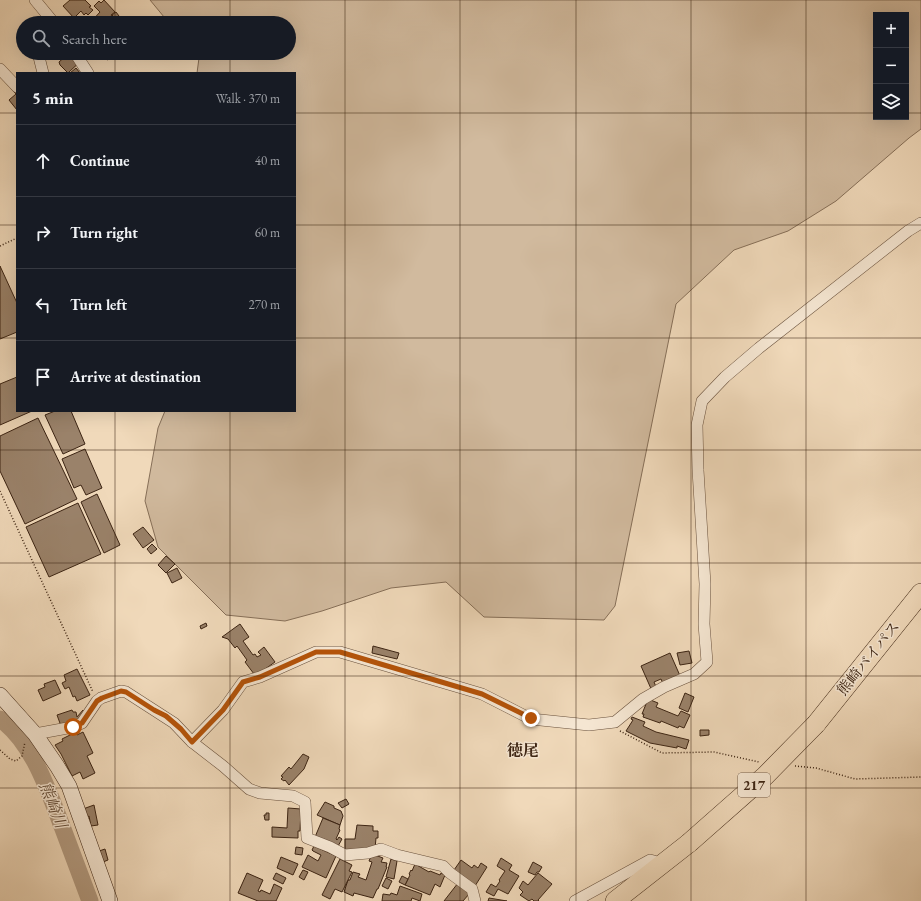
<!DOCTYPE html>
<meta charset="utf-8">
<style>
:root{--surface:#171b24;--page:#242831;--text:#f1f3f6;--muted:#9ea1a6;--line:#363941}
body{margin:0;font-family:"EB Garamond","Noto Serif JP",serif;background:var(--page);color:var(--text)}
.controls{position:absolute;right:12px;top:12px;display:grid;overflow:hidden;border-radius:0px;box-shadow:0 4px 16px #0002}
.controls button{width:36px;height:36px;display:grid;place-items:center;padding:0;border:0;border-bottom:1px solid var(--line);background:var(--surface);color:var(--text);font:20px sans-serif}
.stop{position:absolute;width:12px;height:12px;margin:-9px;border:3px solid #b45309;border-radius:50%;background:#fff}
.stop.end{background:#b45309;border-color:#fff;box-shadow:0 1px 4px #0008}
.list{margin:0;padding:0;list-style:none}
h2{display:flex;justify-content:space-between;align-items:center;height:52px;margin:0;padding:0 16px;font-size:17px}
h2 small{font-size:13px;font-weight:400;color:var(--muted)}
.list li{display:grid;grid-template-columns:26px 1fr auto;gap:12px;align-items:center;box-sizing:border-box;height:72px;padding:0 16px;border-top:1px solid var(--line)}
.list b{display:block;font-size:15px;white-space:nowrap}
.list em{font-size:13px;font-style:normal;color:var(--muted)}
.icon{flex:none;width:22px;height:22px;fill:none;stroke:currentColor;stroke-width:2;stroke-linecap:round;stroke-linejoin:round}
.map{position:relative;flex:none;width:921px;height:901px;overflow:hidden}
.search{position:absolute;background:var(--surface);box-shadow:0 4px 16px #0002;left:16px;top:16px;width:280px;height:44px;display:flex;align-items:center;gap:10px;box-sizing:border-box;padding:0 14px;border-radius:22px;color:var(--muted);font-size:15px}
.panel{position:absolute;background:var(--surface);box-shadow:0 4px 16px #0002;left:16px;top:72px;width:280px;height:340px;border-radius:0px}
.map>svg:first-child{display:block}
</style>
<div class="map">
<svg width="921" height="901" viewBox="0 0 921 901">
<rect width="100%" height="100%" fill="#f0d9ba"/>
<filter id="stains"><feTurbulence type="fractalNoise" baseFrequency=".005" numOctaves="4"/><feColorMatrix values="0 0 0 0 .2 0 0 0 0 .09 0 0 0 0 .02 0 0 0 .5 -.17"/></filter>
<radialGradient id="worn" r=".72"><stop offset=".6" stop-color="#630" stop-opacity="0"/><stop offset="1" stop-color="#630" stop-opacity=".3"/></radialGradient>
<!-- green -->
<path fill="#d1ba9e" stroke="#866f58" fill-rule="evenodd" d="M150,0h771v129l-12,9 -73,63 -48,30 -54,19 -58,54 -61,302 -11,14 -120,-3 -38,-35 -55,6 -69,23 -37,10 -59,-6 -68,-68 -13,-46 13,-73 7,-17h130v-338h-98l2,-15 -5,-5h95v-30h-120zM876,15h30v102h-30z"/>
<g fill="none" stroke-linecap="round" stroke-linejoin="round">
<!-- river -->
<path stroke="#b39b81" stroke-width="17" d="M0,719c33,23 49,74 63,110 9,24 18,48 27,72"/>
</g>
<!-- building -->
<g fill="#9a826a" stroke="#3c2413">
<path d="M70,0h15l6,6 -2,1 4,3 -5,5 -2,-2 -2,2 -3,-4 -7,7 -11,-12z"/>
<path d="M104,0l11,12 -4,3 3,4 -2,3 1,1h-23l10,-11 -6,-6 5,-5 2,2z"/>
<path d="M116,12l3,4 -2,1 3,3 -3,3 -2,-2 1,-2 -4,-4z"/>
<path d="M65,53h13l5,6 -15,14 -8,-8 -1,-3 8,-7z"/>
<path d="M104,53h15l-12,7z"/>
<path d="M76,68l4,5h-10z"/>
<path d="M17,84v26l-8,-10 7,-6 -5,-6z"/>
<path d="M0,266l17,37v29l-17,7z"/>
<path d="M17,377v34h15l-32,14v-41z"/>
<path d="M55,411h16l14,33 -22,10 -18,-39z"/>
<path d="M38,418l39,81 -52,25 -25,-53v-35z"/>
<path d="M85,449l17,39 -16,7 -5,-10 -7,3 -12,-29z"/>
<path d="M97,494l23,51 -16,8 -23,-51z"/>
<path d="M78,503l23,51 -52,23 -23,-50z"/>
<path d="M143,527l11,13 -11,8 -10,-14z"/>
<path d="M152,544l5,5 -6,5 -4,-5z"/>
<path d="M166,556l9,8 -9,9 -8,-8z"/>
<path d="M177,568l5,10 -10,5 -5,-10z"/>
<path d="M206,623l1,3 -6,3 -1,-3z"/>
<path d="M240,624l9,13 -6,4 10,14 2,-1 2,3 4,-2 -3,-3 6,-5 11,15 -17,12h-4l-9,-12 2,-2 -10,-14 -2,2 -7,-9 -6,-2z"/>
<path d="M373,646l26,7 -2,6 -25,-6z"/>
<path d="M689,651l3,12 -12,2 -3,-12z"/>
<path d="M670,653l11,25 -17,8 -3,-7 -7,3 3,7 -5,2 -11,-25z"/>
<path d="M77,669l13,26 -13,6 -2,-5 -2,1 -4,-10 -4,2 -3,-6 4,-2 -2,-6z"/>
<path d="M55,680l6,13 -18,8 -5,-11 7,-3 -1,-3z"/>
<path d="M685,693l9,4 -6,15 -9,-4z"/>
<path d="M648,699l10,4 -2,4 22,9 3,-5 9,4 -6,13 -5,-2 -1,2 -17,-7 -1,2 -17,-6 1,-3h-2z"/>
<path d="M72,710l1,2h3l1,5 6,-7 2,3 -10,10 -14,3 -4,-11z"/>
<path d="M632,717l13,5 -2,4 13,6 33,8 -3,9 -9,-3v2l-27,-5 -24,-12 7,-11 -2,-1z"/>
<path d="M700,730h9v5l-9,1z"/>
<path d="M76,732l1,3 6,-3 10,21 -6,3 8,17 -12,6 -3,-7 -8,4 -11,-22 -6,-9 8,-4 -1,-2z"/>
<path d="M303,754l6,3 -5,12 -15,16 -4,-5 -1,1 -3,-2 2,-2 -2,-1 8,-9 2,2z"/>
<path d="M346,799l3,5 -7,4 -4,-5z"/>
<path d="M325,802l9,4v2l7,3 2,5 -3,9 -23,-10z"/>
<path d="M94,805l4,20 -7,1 -2,-10 -2,1 -4,-8z"/>
<path d="M288,808l13,1 -1,22h-2v7l-26,-1v-10l15,1z"/>
<path d="M266,813h3v7h-4l-1,-5h2z"/>
<path d="M323,818l17,7 -1,4 1,1 -4,9 1,1 2,-3 3,2 -5,9 -22,-11z"/>
<path d="M357,825l16,1v5h5v7h-2l-1,11 -30,1v-11h10z"/>
<path d="M314,846l22,10 -10,22 -24,-11 6,-12 10,6 3,-6 -8,-4 -1,-1z"/>
<path d="M296,847l7,1 -1,7 -7,-1z"/>
<path d="M105,849l3,11 -5,2 -4,-11z"/>
<path d="M375,855l8,3 -2,4 6,1 -1,4h1l-9,22h-1l-4,9 -19,-5 -1,3 -9,-4 4,-12h2l3,-8 7,2 -2,3 8,3 6,-18 -3,-1 2,-5z"/>
<path d="M281,857l17,7 -5,11 -16,-7z"/>
<path d="M501,858l11,7 -3,5 10,6 -11,18 -10,-5 -4,7 -8,-4 5,-8 5,3 4,-6 -1,-1 6,-9 -8,-5z"/>
<path d="M340,859l12,6 -3,6 3,1 -10,20 -7,-3 -5,10 -8,-4z"/>
<path d="M391,859l6,2 -3,18 -8,-2z"/>
<path d="M461,860l11,8 2,-3 4,3 3,-5 6,4 -12,19 -21,-16z"/>
<path d="M533,862l9,5 -3,5h-2l-2,3 -7,-3z"/>
<path d="M415,864l14,8 1,-1 10,4 1,-2 4,2 -5,12 -5,-3 -5,11 -25,-10 5,-10 -1,-1 2,-4 1,1z"/>
<path d="M303,870l5,2 -4,8 -5,-3z"/>
<path d="M247,873l16,7 -5,11 2,1 1,-2 9,4 4,-10 8,4 -6,13h-18l-20,-8z"/>
<path d="M276,873l10,5 -3,6 -10,-5z"/>
<path d="M538,873l14,11 -14,16 1,1h-5l-2,-2 -3,2 -9,-6 3,-3 -4,-4 4,-7 5,4z"/>
<path d="M402,876l6,3 -3,6 -6,-3z"/>
<path d="M386,878l6,3 -4,8 -6,-3z"/>
<path d="M458,883l11,11 -6,7h-19z"/>
<path d="M400,886l22,8 -2,7 -8,-3 -1,3h-29l1,-7 7,1 1,-2 6,2z"/>
<path d="M489,898l18,3h-19z"/>
</g>
<g fill="none" stroke-linecap="round" stroke-linejoin="round">
<defs>
<g id="street">
<path d="M35,0l19,23"/>
<path d="M38,53l5,20"/>
<path d="M75,53l13,20"/>
<path d="M0,69l17,18"/>
<path d="M35,734l38,-7 9,-4 15,-22 4,-3 20,-7 5,1 48,31 18,19 31,24 26,23 11,4 33,3 12,6 2,36 23,9 15,8 23,-2 13,-4 16,6 46,11 7,7 22,16 3,12"/>
<path d="M192,742l31,-32 20,-28 17,-5 56,-25h24l142,42 49,25 58,6 26,-3 28,-23 21,-12 30,-13 13,-12 -3,-38 1,-40 -7,-114 -1,-45 5,-24 23,-24 34,-29 149,-117 13,-8"/>
<path d="M575,901l75,-41 4,1 6,5"/>
</g>
<path id="secondary" d="M0,695l35,39 22,32 12,20 41,115"/>
<g id="highway">
<path d="M816,724l105,-131"/>
<path d="M615,901l74,-58"/>
</g>
</defs>
<!-- street casing -->
<use href="#street" stroke="#69513d" stroke-width="12"/>
<!-- secondary casing -->
<use href="#secondary" stroke="#3c2413" stroke-width="16"/>
<!-- highway casing -->
<use href="#highway" stroke="#3c2413" stroke-width="20"/>
<!-- path -->
<g stroke="#3c2413" stroke-width="1.5" stroke-dasharray="1 2" stroke-linecap="butt">
<path d="M0,246l17,-8"/>
<path d="M0,491l93,201"/>
<path d="M620,731l42,22 52,-1 45,10"/>
<path d="M0,750l10,9 6,2 6,-5 3,-14"/>
<path d="M795,766l21,2 39,11 66,-2"/>
</g>
<!-- street -->
<use href="#street" stroke="#f5e6d2" stroke-width="11"/>
<!-- secondary -->
<use href="#secondary" stroke="#f5e6d2" stroke-width="15"/>
<!-- highway -->
<use href="#highway" stroke="#f0d9ba" stroke-width="19"/>
<defs>
<path id="highway-bridge" d="M689,843l76,-67 51,-52"/>
</defs>
<!-- highway-bridge casing -->
<use href="#highway-bridge" stroke="#3c2413" stroke-width="20" stroke-linecap="butt"/>
<!-- highway-bridge -->
<use href="#highway-bridge" stroke="#f0d9ba" stroke-width="19"/>
</g>
<g fill="none" stroke-linecap="round" stroke-linejoin="round">
<!-- route -->
<path stroke="#b45309" stroke-width="5" d="M73,727l9,-4 15,-22 5,-3 19,-7 5,1 28,18 12,6 15,13 11,13 31,-32 20,-28 17,-5 56,-25h24l142,42 49,24"/>
</g>
<!-- grid -->
<path fill="none" stroke="#3c2413" stroke-width="1" stroke-opacity="0.55" d="M115,0v23M230,0v23M345,0v901M460,0v901M576,0v901M691,0v901M806,0v901M115,53v20M230,53v20M0,113h17M295,113h581M906,113h15M0,225h17M295,225h626M0,338h17M295,338h626M115,411v490M230,411v490M0,450h921M0,563h921M0,676h921M0,788h921"/>
<g text-anchor="middle" dominant-baseline="central" stroke-width="3" stroke-linejoin="round" paint-order="stroke">
<!-- shield labels -->
<rect fill="#f5e6d2" stroke="#745e4c" stroke-width="1" x="738" y="773" width="32" height="24" rx="3"/>
<g font-size="14" font-weight="bold" fill="#3c2413">
<text x="754" y="785">217</text>
</g>
<!-- street labels -->
<g font-size="15" fill="#3c2413" stroke="#f5e6d2">
<text transform="translate(868 658) rotate(-51)">熊崎バイパス</text>
</g>
<!-- neighbourhood labels -->
<g font-size="16" font-weight="bold" fill="#3c2413" stroke="#f5e6d2">
<text x="523" y="750">徳尾</text>
</g>
<!-- water labels -->
<g font-size="16" font-style="italic" fill="#604834" stroke="#f5e6d2">
<text transform="translate(53 805) rotate(68)">熊崎川</text>
</g>
</g>
<rect width="100%" height="100%" filter="url(#stains)"/>
<rect width="100%" height="100%" fill="url(#worn)"/>
</svg>
<div class="controls">
<button>+</button>
<button>−</button>
<button><svg class="icon" aria-label="layers" viewBox="0 0 24 24"><path d="M12 4l9 5-9 5-9-5zM3 14l9 5 9-5"/></svg></button>
</div>
<div class="stop" style="left:73px;top:727px"></div>
<div class="stop end" style="left:531px;top:718px"></div>
<div class="search"><svg class="icon" aria-label="search" viewBox="0 0 24 24"><circle cx="10" cy="10" r="6"/><path d="M15 15l6 6"/></svg>Search here</div>
<section class="panel">
<h2>5 min<small>Walk · 370 m</small></h2>
<ul class="list">
<li><svg class="icon" aria-label="ahead" viewBox="0 0 24 24"><path d="M12 20V5M6 11l6-6 6 6"/></svg><div><b>Continue</b></div><em>40 m</em></li>
<li><svg class="icon" aria-label="right" viewBox="0 0 24 24"><path d="M7 20v-9h11M14 6l5 5-5 5"/></svg><div><b>Turn right</b></div><em>60 m</em></li>
<li><svg class="icon" aria-label="left" viewBox="0 0 24 24"><path d="M17 20v-9H6M10 6l-5 5 5 5"/></svg><div><b>Turn left</b></div><em>270 m</em></li>
<li><svg class="icon" aria-label="arrive" viewBox="0 0 24 24"><path d="M6 21V4h12l-3 4 3 4H6"/></svg><div><b>Arrive at destination</b></div></li>
</ul>
</section>
</div>
